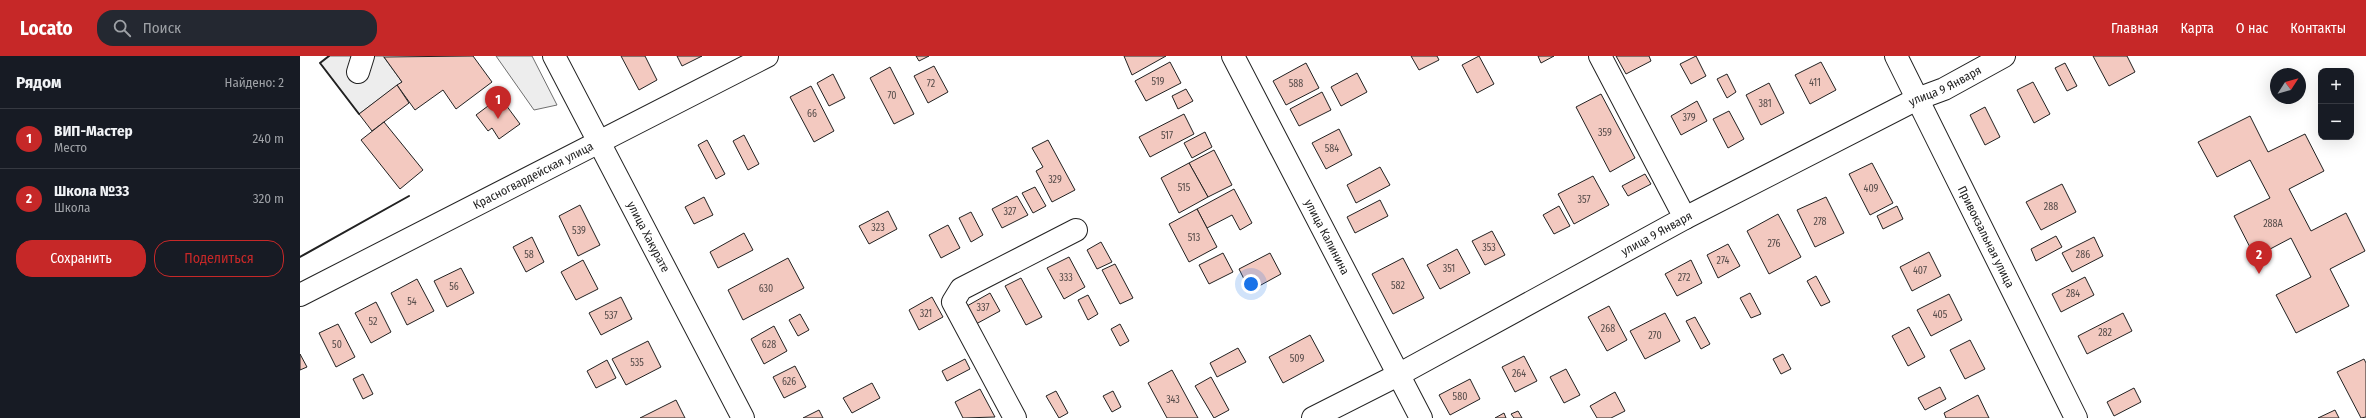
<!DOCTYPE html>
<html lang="ru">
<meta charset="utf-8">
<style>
:root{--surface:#171b24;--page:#242831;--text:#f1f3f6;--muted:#9ea1a6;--line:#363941;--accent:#c62828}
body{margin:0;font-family:"Fira Sans Condensed",sans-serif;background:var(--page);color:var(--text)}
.controls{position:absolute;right:12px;top:12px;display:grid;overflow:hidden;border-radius:8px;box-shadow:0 4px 16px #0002}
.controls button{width:36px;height:36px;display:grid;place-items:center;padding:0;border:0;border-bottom:1px solid var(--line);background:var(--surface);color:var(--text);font:20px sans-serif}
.compass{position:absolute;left:1970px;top:12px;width:36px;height:36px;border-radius:50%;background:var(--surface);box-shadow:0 4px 16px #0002;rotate:54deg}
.you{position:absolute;left:951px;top:228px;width:14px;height:14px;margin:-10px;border:3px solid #fff;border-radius:50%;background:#1a73e8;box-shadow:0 0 0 6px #1a73e833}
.badge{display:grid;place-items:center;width:26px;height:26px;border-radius:50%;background:var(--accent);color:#fff;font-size:13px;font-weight:700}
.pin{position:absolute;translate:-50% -33px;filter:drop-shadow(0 1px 2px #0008)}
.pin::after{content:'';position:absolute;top:21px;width:14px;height:12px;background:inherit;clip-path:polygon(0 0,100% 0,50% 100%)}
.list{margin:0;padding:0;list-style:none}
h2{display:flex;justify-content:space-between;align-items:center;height:52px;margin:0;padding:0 16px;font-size:17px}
h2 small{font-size:13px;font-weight:400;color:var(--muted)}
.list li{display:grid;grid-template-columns:26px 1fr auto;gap:12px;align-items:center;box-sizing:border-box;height:60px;padding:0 16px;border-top:1px solid var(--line)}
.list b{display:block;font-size:15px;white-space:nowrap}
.list p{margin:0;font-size:13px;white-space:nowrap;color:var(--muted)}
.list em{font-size:13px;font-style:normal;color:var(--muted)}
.actions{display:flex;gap:8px;padding:12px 16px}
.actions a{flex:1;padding:9px 0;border:1px solid var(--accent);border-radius:16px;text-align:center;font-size:14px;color:var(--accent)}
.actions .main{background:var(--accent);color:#fff}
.icon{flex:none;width:22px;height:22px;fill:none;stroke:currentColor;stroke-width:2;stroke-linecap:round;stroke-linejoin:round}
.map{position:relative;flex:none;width:2066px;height:362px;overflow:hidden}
header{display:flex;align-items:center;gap:24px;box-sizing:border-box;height:56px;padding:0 20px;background:var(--accent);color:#fff}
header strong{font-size:19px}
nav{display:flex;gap:22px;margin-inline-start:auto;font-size:14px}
.search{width:280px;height:36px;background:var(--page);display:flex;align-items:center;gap:10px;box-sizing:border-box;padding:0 14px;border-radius:16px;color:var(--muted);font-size:15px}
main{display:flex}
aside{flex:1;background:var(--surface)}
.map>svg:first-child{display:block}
</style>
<header>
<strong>Locato</strong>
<div class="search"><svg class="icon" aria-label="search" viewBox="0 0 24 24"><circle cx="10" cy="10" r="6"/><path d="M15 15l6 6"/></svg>Поиск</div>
<nav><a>Главная</a><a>Карта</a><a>О нас</a><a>Контакты</a></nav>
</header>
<main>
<aside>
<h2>Рядом<small>Найдено: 2</small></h2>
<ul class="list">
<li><span class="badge">1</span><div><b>ВИП-Мастер</b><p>Место</p></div><em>240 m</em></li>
<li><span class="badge">2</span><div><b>Школа №33</b><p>Школа</p></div><em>320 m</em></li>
</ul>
<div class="actions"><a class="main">Сохранить</a><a>Поделиться</a></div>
</aside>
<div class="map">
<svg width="2066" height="362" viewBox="0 0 2066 362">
<rect width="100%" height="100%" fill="#fff"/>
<!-- parking -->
<g fill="#ededed" stroke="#6f6f6f">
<path d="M29,0h54l19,26 -43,32 -39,-51z"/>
<path d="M196,0h36l25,49 -23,5z"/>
</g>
<!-- building -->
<g fill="#f3c9c0" stroke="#222">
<path d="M173,0l19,26 -36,27 -13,-19 -28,20 -18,-25 5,-3 -18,-25z"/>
<path d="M321,0h24l12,24 -18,10z"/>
<path d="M377,0h25l-20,10z"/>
<path d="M616,0h13l-10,5z"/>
<path d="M824,0h42l-34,19z"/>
<path d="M1111,0h26l2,4 -20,10z"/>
<path d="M1179,0l15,28 -17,9 -15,-28z"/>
<path d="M1238,0h16l-13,7z"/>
<path d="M1316,0h33l2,5 -25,13z"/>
<path d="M1396,0l10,20 -15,8 -11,-20z"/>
<path d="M1793,0h34l8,16 -26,14z"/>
<path d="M870,6l11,21 -35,18 -11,-20z"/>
<path d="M1521,6l15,28 -26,14 -15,-29z"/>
<path d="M1006,7l13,25 -33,17 -13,-24z"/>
<path d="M1765,7l12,23 -10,5 -12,-23z"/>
<path d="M634,10l14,26 -20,11 -14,-27z"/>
<path d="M590,11l24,47 -20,10 -24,-46z"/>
<path d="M1057,17l10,19 -26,14 -10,-19z"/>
<path d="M533,18l12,24 -16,8 -12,-23z"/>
<path d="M1427,18l9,18 -9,6 -10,-19z"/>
<path d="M1733,26l17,32 -16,9 -17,-33z"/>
<path d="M1469,27l15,30 -23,12 -15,-30z"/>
<path d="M97,29l12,18 -37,28 -13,-17z"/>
<path d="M511,30l23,45 -20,11 -24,-45z"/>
<path d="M886,33l7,12 -15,8 -6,-13z"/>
<path d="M1022,36l9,18 -32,16 -9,-17z"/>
<path d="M1301,38l34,64 -25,14 -34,-65z"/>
<path d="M200,41l20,27 -21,15 -7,-11 -4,3 -12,-16z"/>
<path d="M1397,45l10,20 -26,14 -10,-19z"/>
<path d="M1685,51l15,30 -15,8 -15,-30z"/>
<path d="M1429,55l15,28 -16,9 -15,-29z"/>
<path d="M884,58l10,20 -44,23 -11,-20z"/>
<path d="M1950,60l18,36 37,-18 19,37 -35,18 22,42 35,-18 19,38 -35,18 19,37 -53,27 -20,-38 35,-18 -20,-39 -36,19 -21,-41 36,-18 -20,-38 -33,17 -19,-35z"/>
<path d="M84,66l39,48 -23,19 -39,-49z"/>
<path d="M1039,73l13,26 -26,14 -14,-26z"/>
<path d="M905,76l7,15 -20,11 -8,-15z"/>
<path d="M444,79l15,29 -11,6 -15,-29z"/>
<path d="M407,84l18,34 -9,5 -18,-34z"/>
<path d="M748,84l27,50 -23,12 -16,-31 7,-4 -11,-19z"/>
<path d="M914,94l18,35 -24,12 -19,-34z"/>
<path d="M889,107l19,34 -29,16 -18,-35z"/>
<path d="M1572,107l21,40 -23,12 -21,-41z"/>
<path d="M1080,111l10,18 -34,18 -9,-18z"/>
<path d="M1345,118l6,10 -23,12 -6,-10z"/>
<path d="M1293,120l16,29 -35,19 -16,-30z"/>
<path d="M1762,128l14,28 -35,18 -15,-28z"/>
<path d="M735,131l11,19 -13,7 -11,-20z"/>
<path d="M934,133l18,34 -12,7 -8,-15 -25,13 -10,-19z"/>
<path d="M717,140l11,19 -26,13 -10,-19z"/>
<path d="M404,141l9,18 -19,9 -9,-17z"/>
<path d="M1526,141l18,36 -29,14 -18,-37z"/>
<path d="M1080,144l8,16 -33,17 -8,-16z"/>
<path d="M280,149l20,40 -22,11 -19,-40z"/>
<path d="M1259,150l11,20 -16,8 -11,-19z"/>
<path d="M1597,150l6,13 -20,10 -6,-13z"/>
<path d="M897,153l20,38 -28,15 -20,-38z"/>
<path d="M588,155l9,18 -28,15 -10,-18z"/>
<path d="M671,156l12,23 -12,7 -12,-24z"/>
<path d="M1478,158l23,43 -32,17 -22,-43z"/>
<path d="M648,169l12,23 -19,10 -12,-23z"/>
<path d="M1192,175l13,24 -20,10 -13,-24z"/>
<path d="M444,177l9,17 -35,18 -8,-16z"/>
<path d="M1756,180l6,11 -26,14 -5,-12z"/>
<path d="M232,181l12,25 -18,10 -13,-25z"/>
<path d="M1794,181l9,19 -31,16 -10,-19z"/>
<path d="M801,186l11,20 -15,7 -10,-19z"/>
<path d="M1428,188l12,22 -22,12 -11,-23z"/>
<path d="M1157,193l13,24 -30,16 -13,-24z"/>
<path d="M1629,196l12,24 -29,15 -12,-24z"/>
<path d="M923,197l10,19 -24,12 -10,-19z"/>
<path d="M970,197l11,21 -31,17 -11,-22z"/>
<path d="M769,201l16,30 -21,12 -17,-31z"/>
<path d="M488,202l16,30 -61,32 -15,-30z"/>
<path d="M1103,202l21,40 -31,16 -21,-40z"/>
<path d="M283,204l15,29 -22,11 -15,-28z"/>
<path d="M1391,204l11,23 -25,13 -12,-22z"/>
<path d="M815,208l18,34 -13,6 -18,-34z"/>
<path d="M161,212l13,25 -27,14 -13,-26z"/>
<path d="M1516,220l14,26 -9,4 -14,-25z"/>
<path d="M1785,221l9,18 -33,17 -9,-18z"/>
<path d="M721,222l21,39 -16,8 -21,-39z"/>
<path d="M117,223l17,32 -27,14 -16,-32z"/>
<path d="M690,237l10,18 -24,13 -9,-18z"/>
<path d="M1450,237l11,21 -10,4 -11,-20z"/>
<path d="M1649,238l13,26 -31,16 -14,-26z"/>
<path d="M788,239l10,19 -10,6 -10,-20z"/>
<path d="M321,241l11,22 -31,16 -12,-22z"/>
<path d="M632,241l11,20 -24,13 -10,-20z"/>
<path d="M76,246l15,30 -20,11 -16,-30z"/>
<path d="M1309,250l18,34 -20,11 -19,-34z"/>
<path d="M1365,257l15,28 -35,18 -15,-28z"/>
<path d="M1823,257l9,18 -45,23 -9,-18z"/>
<path d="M500,258l9,16 -11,6 -9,-16z"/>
<path d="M1395,261l15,27 -9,5 -15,-28z"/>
<path d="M38,268l17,33 -19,10 -17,-34z"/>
<path d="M820,268l9,17 -9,5 -9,-17z"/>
<path d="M474,270l13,25 -23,13 -13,-25z"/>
<path d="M1609,271l16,30 -17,9 -16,-30z"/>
<path d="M1010,279l14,26 -41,22 -14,-26z"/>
<path d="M1670,284l15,29 -20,10 -15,-29z"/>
<path d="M348,285l13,26 -35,18 -14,-26z"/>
<path d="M938,292l8,14 -29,15 -7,-14z"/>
<path d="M0,298l7,13 -7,3z"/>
<path d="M1483,298l8,15 -10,5 -8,-15z"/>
<path d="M1224,300l13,25 -22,11 -13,-25z"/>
<path d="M665,303l5,10 -23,12 -5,-10z"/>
<path d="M2064,303l2,4v54l-5,1 -24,-46z"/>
<path d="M307,304l9,18 -20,10 -9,-17z"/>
<path d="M495,310l11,21 -22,11 -11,-21z"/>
<path d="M1266,313l14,26 -16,8 -14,-26z"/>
<path d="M872,314l26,48h-31l-19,-35z"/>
<path d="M63,318l10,20 -10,5 -10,-20z"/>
<path d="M911,321l18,33 -15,8 -19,-32z"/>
<path d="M1170,323l10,20 -30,16 -11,-20z"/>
<path d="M572,327l8,15 -28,15 -9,-15z"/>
<path d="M1640,331l6,12 -21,11 -7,-12z"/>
<path d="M1834,332l7,14 -27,14 -7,-14z"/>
<path d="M680,333l15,28 -32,1 -8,-16z"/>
<path d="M756,335l12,22 -9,5 -13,-22z"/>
<path d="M813,335l8,16 -9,5 -9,-16z"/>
<path d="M1315,336l10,19 -14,7h-14l-7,-12z"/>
<path d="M1678,339l11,23h-43l-2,-5z"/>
<path d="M376,344l9,18h-45z"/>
<path d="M519,354l4,8h-20z"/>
<path d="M2035,354l4,8h-21z"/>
<path d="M1218,355l4,7h-8l-3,-4z"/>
<path d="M1204,357l2,5h-11z"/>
</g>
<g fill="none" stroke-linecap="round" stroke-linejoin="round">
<defs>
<g id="minor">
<path id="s1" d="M933,0l188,362"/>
<path d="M1300,0l85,162"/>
<path id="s2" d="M1596,0l180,362"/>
<path d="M58,16l5,-16"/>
<path id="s3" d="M0,239l467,-239"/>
<path d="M715,362l-62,-116 8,-13 115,-59"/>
<path id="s4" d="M1013,362l85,-43 287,-157 232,-119 27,-10 60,-33"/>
</g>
<g id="major">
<path id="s5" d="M254,0l189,362"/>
</g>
</defs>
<!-- minor casing -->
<use href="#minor" stroke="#222" stroke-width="24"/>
<!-- major casing -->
<use href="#major" stroke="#222" stroke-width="24"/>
<!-- minor -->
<use href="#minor" stroke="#fff" stroke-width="22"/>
<!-- major -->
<use href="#major" stroke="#fff" stroke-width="22"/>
<!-- wall -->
<g stroke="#222" stroke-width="2">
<path d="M29,0l-9,7 39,51"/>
<path d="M0,201l109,-61"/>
</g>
</g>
<g text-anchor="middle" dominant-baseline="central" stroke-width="3" stroke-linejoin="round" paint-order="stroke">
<!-- number labels -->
<g font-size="10" fill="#564c4a">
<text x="858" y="26">519</text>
<text x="1515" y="27">411</text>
<text x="631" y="28">72</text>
<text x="996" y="28">588</text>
<text x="592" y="40">70</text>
<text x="1465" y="48">381</text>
<text x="512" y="58">66</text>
<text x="1389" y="62">379</text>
<text x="1305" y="77">359</text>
<text x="867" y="80">517</text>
<text x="1032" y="93">584</text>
<text x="755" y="124">329</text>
<text x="884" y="132">515</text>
<text x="1571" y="133">409</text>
<text x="1284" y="144">357</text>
<text x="1751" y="151">288</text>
<text x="710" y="156">327</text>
<text x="1520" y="166">278</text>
<text x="1973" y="168">288А</text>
<text x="578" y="172">323</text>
<text x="279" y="175">539</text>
<text x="894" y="182">513</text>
<text x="1474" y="188">276</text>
<text x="1189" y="192">353</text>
<text x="229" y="199">58</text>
<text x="1783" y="199">286</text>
<text x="1423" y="205">274</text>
<text x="1149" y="213">351</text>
<text x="1620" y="215">407</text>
<text x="766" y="222">333</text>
<text x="1384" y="222">272</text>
<text x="1098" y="230">582</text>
<text x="154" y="231">56</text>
<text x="466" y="233">630</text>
<text x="1773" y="238">284</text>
<text x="112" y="246">54</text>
<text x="683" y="252">337</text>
<text x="626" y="258">321</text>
<text x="1640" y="259">405</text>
<text x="311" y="260">537</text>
<text x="73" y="266">52</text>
<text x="1308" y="273">268</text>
<text x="1805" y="277">282</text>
<text x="1355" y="280">270</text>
<text x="37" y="289">50</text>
<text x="469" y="289">628</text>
<text x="997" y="303">509</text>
<text x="337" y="307">535</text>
<text x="1219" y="318">264</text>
<text x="489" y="326">626</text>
<text x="1160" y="341">580</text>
<text x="873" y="344">343</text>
</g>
<!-- street labels -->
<g font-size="12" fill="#222" stroke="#fff">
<text stroke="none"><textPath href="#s4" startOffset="714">улица 9 Января</textPath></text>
<text stroke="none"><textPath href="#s3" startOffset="262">Красногвардейская улица</textPath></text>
<text stroke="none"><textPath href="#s4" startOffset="390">улица 9 Января</textPath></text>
<text stroke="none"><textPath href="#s5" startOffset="204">улица Хакурате</textPath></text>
<text stroke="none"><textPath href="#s1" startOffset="204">улица Калинина</textPath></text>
<text stroke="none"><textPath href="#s2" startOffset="202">Привокзальная улица</textPath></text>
</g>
</g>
</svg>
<div class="controls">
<button>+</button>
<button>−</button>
</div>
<svg class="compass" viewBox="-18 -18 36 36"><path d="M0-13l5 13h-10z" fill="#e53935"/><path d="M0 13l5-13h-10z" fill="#9ea1a6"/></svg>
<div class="you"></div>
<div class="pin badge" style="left:198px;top:63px">1</div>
<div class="pin badge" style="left:1959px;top:218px">2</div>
</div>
</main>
